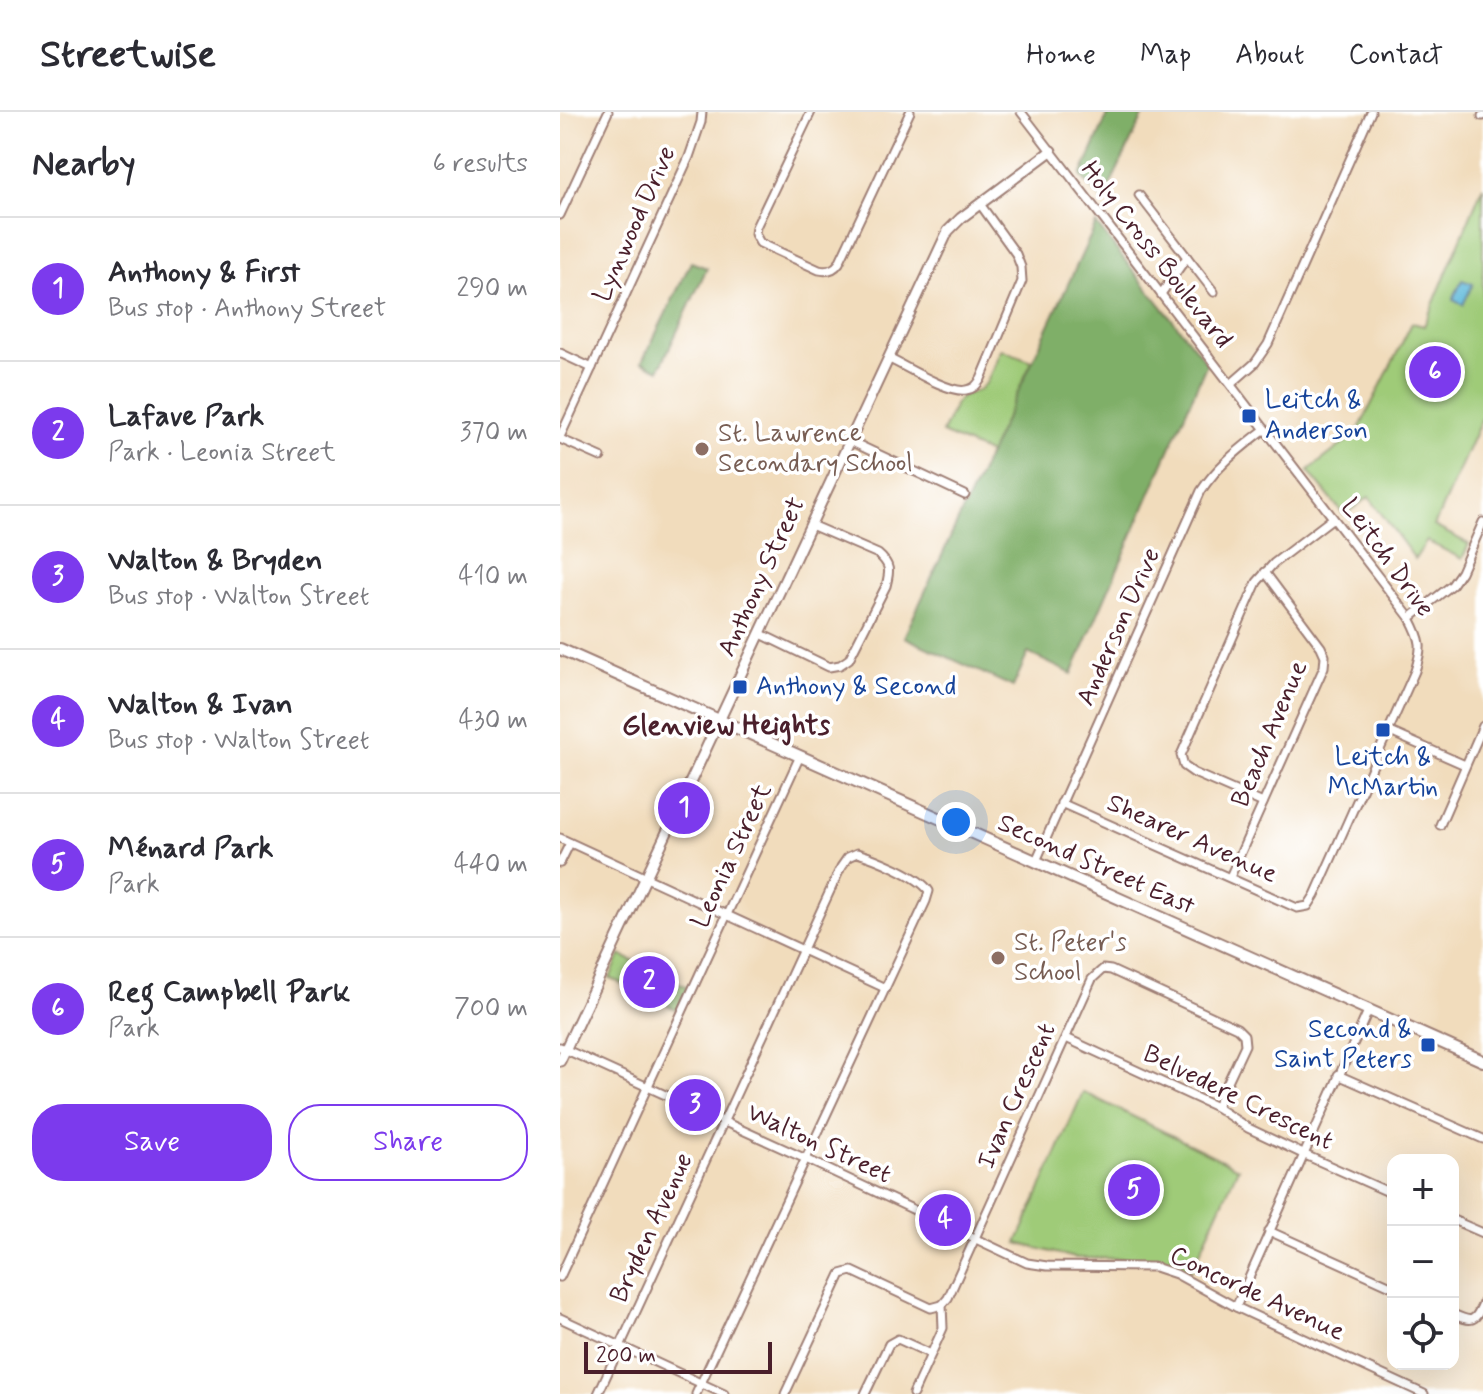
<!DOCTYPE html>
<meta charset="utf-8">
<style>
:root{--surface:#fff;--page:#f7f7f7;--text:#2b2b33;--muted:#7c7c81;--line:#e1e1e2;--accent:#7c3aed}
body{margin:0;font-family:Mynerve,sans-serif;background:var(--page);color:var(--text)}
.controls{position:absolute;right:24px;bottom:24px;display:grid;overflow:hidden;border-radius:16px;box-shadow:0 8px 32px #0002}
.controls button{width:72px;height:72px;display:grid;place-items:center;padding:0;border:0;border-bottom:2px solid var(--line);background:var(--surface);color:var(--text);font:40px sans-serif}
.scale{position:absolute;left:24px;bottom:20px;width:188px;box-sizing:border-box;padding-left:8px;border:4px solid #4a1f2b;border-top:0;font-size:22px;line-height:28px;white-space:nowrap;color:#4a1f2b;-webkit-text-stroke:6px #fff;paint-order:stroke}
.you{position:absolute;left:396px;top:710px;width:28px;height:28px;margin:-20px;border:6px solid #fff;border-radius:50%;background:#1a73e8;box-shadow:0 0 0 12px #1a73e833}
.badge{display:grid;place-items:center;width:52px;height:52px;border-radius:50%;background:var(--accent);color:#fff;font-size:26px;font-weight:700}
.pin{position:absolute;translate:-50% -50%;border:4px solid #fff;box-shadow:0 2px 8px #0006}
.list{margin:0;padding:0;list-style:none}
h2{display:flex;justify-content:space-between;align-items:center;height:104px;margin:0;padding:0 32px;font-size:34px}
h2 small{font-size:26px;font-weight:400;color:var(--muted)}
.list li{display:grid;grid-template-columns:52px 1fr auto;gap:24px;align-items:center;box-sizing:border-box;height:144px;padding:0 32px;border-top:2px solid var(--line)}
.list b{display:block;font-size:30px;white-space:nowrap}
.list p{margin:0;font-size:26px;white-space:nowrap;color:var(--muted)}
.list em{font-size:26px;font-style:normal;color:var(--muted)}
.actions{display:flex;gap:16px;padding:24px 32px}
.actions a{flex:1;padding:18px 0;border:2px solid var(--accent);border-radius:32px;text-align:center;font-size:28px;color:var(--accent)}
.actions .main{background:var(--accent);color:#fff}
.icon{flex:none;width:44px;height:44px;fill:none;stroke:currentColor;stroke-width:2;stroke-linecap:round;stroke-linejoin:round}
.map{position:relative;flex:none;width:923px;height:1282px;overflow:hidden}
header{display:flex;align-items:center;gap:48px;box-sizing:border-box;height:112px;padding:0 40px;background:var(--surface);border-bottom:2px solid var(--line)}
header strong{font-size:38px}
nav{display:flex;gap:44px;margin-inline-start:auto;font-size:28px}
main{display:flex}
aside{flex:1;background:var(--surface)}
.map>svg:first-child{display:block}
</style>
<header>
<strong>Streetwise</strong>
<nav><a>Home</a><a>Map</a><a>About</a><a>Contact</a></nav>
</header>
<main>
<aside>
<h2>Nearby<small>6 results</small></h2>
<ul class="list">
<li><span class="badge">1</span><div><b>Anthony &amp; First</b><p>Bus stop · Anthony Street</p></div><em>290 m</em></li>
<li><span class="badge">2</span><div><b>Lafave Park</b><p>Park · Leonia Street</p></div><em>370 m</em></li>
<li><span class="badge">3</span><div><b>Walton &amp; Bryden</b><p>Bus stop · Walton Street</p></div><em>410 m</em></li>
<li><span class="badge">4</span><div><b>Walton &amp; Ivan</b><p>Bus stop · Walton Street</p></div><em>430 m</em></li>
<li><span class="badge">5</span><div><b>Ménard Park</b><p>Park</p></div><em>440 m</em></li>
<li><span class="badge">6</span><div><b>Reg Campbell Park</b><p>Park</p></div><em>700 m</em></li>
</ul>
<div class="actions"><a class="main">Save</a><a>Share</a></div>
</aside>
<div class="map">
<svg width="923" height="1282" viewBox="0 0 923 1282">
<rect width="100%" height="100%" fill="#fff"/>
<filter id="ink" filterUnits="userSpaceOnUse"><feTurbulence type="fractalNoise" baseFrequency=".0125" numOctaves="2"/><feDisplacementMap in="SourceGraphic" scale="16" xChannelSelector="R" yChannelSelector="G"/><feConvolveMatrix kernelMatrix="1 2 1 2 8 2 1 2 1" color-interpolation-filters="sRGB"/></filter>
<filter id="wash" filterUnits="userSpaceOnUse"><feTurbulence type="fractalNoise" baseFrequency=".006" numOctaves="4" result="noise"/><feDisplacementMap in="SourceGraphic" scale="32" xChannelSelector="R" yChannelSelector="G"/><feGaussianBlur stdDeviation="1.8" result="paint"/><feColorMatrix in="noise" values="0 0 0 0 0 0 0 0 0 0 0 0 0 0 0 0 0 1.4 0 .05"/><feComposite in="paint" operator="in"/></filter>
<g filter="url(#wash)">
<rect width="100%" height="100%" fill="#f1dcbc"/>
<!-- green -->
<g fill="#9fcb78" stroke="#747552" stroke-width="2">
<path d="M923,74v230l-49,110 35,18 -7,15 -35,-18 -12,18 -46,-62 -25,18 -36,-44 49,-38 55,-110 12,3z"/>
<path d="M441,237l33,13 -44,92 -48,-21 14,-31 6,-6 17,-6 8,-8z"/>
<path d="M60,843l67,32 -10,23 -67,-32z"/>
<path d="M523,980l155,76 -46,102 -46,-11 -71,-1 -58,-15z"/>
</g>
<!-- forest -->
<g fill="#7faf68" stroke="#64674a" stroke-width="2">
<path d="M549,0h36l-42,88 -22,-24z"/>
<path d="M536,112l111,139 -135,311 -44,-21 -15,34 -109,-50z"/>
<path d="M131,150l16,6 -48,102 -17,-8z"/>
</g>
<!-- water -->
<path fill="#5db9db" stroke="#546c83" stroke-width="2" d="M902,168l11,4 -10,21 -10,-5z"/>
</g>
<g filter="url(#ink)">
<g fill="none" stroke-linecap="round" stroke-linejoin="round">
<defs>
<g id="minor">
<path d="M251,0l-55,115 -1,7 5,9 59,27c9,2 15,0 20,-7l71,-151"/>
<path d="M461,0l389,506c12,23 13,28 5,53l-100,224 -7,11 -11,2 -236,-105"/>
<path d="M922,4h1"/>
<path d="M579,83l75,97"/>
<path d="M0,103l48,-103"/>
<path d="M601,182l26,-37"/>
<path d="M0,241l32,15"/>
<path d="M328,246c17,8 62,36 78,32 8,-1 11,-5 15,-11l41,-98 -1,-14 -5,-13 -36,-50"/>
<path d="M671,272l24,-21 13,-19 103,-232"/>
<path d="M0,325l129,-280 12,-35 1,-10"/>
<path d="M0,327l41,18"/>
<path d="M290,329l115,54"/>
<path d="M850,506l42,-33 9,-13 22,-50"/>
<path d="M201,522l68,33 11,-2 9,-6 37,-73c4,-15 5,-21 -8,-32l-67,-29"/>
<path d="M828,619l77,34"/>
<path d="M703,691l-69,-30 -10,-7 -3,-11 76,-173 17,-19 59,-45"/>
<path d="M880,713l43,-99"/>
<path d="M0,726l325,150"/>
<path d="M476,749l165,-370c17,-26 40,-43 64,-62"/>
<path d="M0,751l10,-20"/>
<path d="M670,765l94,-210 1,-11 -4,-9 -56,-75"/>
<path d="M506,926l150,69 32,21 55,26 90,40"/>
<path d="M0,935l246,112 221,104 20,3 108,1 21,7 60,33 188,87"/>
<path d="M778,963l145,64"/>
<path d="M893,1108l30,13"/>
<path d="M709,1119l124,56"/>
<path d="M0,1165l240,-521"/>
<path d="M676,1195l132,-296"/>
<path d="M893,1202c19,9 22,8 30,-11"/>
<path d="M0,1206l164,76"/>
<path d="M38,1282l243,-527 7,-10 9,-4c18,5 62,23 72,38l-3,10 -230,493"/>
<path d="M225,1282l56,-120 11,-3 79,37 11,-3"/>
<path d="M305,1282l24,-50 9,-5 33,15"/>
<path d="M353,1282l30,-66 -1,-23 6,-7 144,-319 11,-10 8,1 126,58 7,7 1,10 -29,62"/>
</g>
<path id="tertiary" d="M0,949l388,-830 13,-13 90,-67"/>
<path id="secondary" d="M0,537l923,412"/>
</defs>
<!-- minor casing -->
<use href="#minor" stroke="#9e7e74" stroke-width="11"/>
<!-- tertiary casing -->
<use href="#tertiary" stroke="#9e7e74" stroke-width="13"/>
<!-- secondary casing -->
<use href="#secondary" stroke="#9e7e74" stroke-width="14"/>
<!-- minor -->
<use href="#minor" stroke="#fff" stroke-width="7"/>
<!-- tertiary -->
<use href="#tertiary" stroke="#fff" stroke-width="9"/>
<!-- secondary -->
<use href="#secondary" stroke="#fff" stroke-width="10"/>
</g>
</g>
<!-- markers -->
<g fill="#1a4fb4" stroke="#fff" stroke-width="3">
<rect x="681" y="296" width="16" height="16" rx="4"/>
<rect x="172" y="567" width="16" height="16" rx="4"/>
<rect x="815" y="610" width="16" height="16" rx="4"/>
<rect x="860" y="925" width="16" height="16" rx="4"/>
</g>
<g fill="#8d6e63" stroke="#fff" stroke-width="3">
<circle cx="142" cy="337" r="8"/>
<circle cx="438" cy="846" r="8"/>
</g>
<g text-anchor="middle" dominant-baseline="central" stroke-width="7" stroke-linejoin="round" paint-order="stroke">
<!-- street labels -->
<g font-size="26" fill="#4a1f2b" stroke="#fff">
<text transform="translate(75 112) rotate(-66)">Lynwood Drive</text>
<text transform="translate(596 143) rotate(52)">Holy Cross Boulevard</text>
<text transform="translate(827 446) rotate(54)">Leitch Drive</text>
<text transform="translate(202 465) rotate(-65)">Anthony Street</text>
<text transform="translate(559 515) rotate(-66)">Anderson Drive</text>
<text transform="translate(710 622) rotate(-67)">Beach Avenue</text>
<text transform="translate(632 727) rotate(24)">Shearer Avenue</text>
<text transform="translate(172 744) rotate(-65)">Leonia Street</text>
<text transform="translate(536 753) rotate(24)">Second Street East</text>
<text transform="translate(457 984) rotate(-66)">Ivan Crescent</text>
<text transform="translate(678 986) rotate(26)">Belvedere Crescent</text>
<text transform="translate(259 1032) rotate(25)">Walton Street</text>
<text transform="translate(92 1116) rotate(-65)">Bryden Avenue</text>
<text transform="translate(697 1182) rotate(25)">Concorde Avenue</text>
</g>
<!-- transit labels -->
<g font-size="26" fill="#164399" stroke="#fff" text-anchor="start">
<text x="705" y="289">Leitch &amp;<tspan x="705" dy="30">Anderson</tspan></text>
<text x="196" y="575">Anthony &amp; Second</text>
<text x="823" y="646" text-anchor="middle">Leitch &amp;<tspan x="823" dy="30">McMartin</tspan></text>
<text x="852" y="918" text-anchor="end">Second &amp;<tspan x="852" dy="30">Saint Peters</tspan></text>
</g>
<!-- education labels -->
<g font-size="26" fill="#785e54" stroke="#fff" text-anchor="start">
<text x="158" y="322">St. Lawrence<tspan x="158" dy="30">Secondary School</tspan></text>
<text x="454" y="831">St. Peter's<tspan x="454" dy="30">School</tspan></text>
</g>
<!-- neighbourhood labels -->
<g font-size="28" font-weight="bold" fill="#4a1f2b" stroke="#fff">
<text x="166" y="614">Glenview Heights</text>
</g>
</g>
</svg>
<div class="controls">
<button>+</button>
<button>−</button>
<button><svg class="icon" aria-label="locate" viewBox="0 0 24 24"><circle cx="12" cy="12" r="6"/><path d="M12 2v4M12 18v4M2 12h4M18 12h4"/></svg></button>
</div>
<div class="scale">200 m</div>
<div class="you"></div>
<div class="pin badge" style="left:124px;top:696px">1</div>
<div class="pin badge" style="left:89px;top:870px">2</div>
<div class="pin badge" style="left:135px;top:993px">3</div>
<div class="pin badge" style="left:385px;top:1108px">4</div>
<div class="pin badge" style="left:574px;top:1078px">5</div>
<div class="pin badge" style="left:875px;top:260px">6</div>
</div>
</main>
